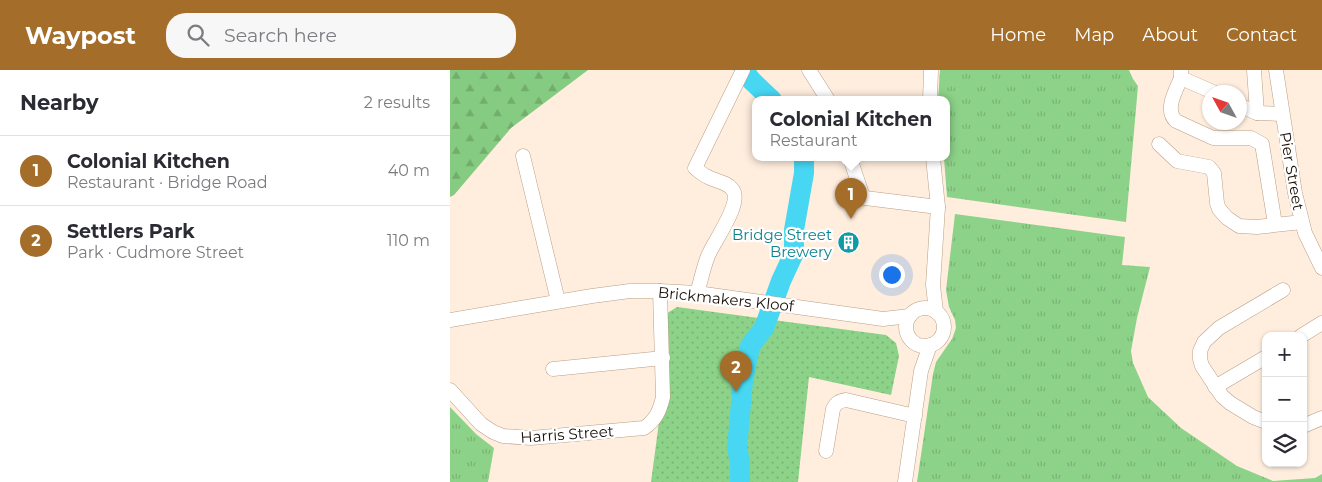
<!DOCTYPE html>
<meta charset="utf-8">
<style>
:root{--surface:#fff;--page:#f7f7f7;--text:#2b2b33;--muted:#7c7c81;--line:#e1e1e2;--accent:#a46d29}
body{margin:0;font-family:Montserrat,sans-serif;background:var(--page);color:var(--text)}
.controls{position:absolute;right:15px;bottom:15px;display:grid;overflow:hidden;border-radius:10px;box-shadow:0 1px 4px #0004}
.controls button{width:45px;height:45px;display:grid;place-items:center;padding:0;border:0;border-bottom:1px solid var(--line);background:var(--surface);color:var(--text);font:25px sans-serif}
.compass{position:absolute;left:752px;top:15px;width:45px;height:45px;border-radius:50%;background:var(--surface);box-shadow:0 1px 4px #0004;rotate:310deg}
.you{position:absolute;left:441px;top:204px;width:18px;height:18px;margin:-12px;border:4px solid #fff;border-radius:50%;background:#1a73e8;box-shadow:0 0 0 8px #1a73e833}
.badge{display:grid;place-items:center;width:32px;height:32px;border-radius:50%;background:var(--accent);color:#fff;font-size:16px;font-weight:700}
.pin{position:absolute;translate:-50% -41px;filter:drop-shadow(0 1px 2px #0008)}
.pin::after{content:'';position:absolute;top:26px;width:18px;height:15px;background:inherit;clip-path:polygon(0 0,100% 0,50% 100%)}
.popup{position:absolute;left:302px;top:26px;width:198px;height:65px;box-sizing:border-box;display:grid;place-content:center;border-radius:10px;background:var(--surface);filter:drop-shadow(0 1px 4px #0005);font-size:16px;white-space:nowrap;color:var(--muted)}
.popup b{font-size:19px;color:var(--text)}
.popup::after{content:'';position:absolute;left:50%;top:100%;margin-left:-10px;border:10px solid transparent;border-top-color:var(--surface)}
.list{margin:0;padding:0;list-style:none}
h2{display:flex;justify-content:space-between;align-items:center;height:65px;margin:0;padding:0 20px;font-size:21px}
h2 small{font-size:16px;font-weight:400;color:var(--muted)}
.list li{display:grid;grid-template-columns:32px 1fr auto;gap:15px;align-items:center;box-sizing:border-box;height:70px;padding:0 20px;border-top:1px solid var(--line)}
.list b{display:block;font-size:19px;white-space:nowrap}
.list p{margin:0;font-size:16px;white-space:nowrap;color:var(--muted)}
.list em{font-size:16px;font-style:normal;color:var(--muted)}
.icon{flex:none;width:28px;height:28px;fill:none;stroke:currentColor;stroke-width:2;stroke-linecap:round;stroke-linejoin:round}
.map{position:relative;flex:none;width:872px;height:412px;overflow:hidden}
header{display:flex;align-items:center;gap:30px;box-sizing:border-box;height:70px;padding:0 25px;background:var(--accent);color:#fff}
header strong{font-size:24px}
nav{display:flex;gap:28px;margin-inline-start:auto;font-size:18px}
.search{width:350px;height:45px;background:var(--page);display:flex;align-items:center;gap:12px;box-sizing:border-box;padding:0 18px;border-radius:20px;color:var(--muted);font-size:19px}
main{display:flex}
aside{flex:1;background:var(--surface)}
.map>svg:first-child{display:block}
</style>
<header>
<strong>Waypost</strong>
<div class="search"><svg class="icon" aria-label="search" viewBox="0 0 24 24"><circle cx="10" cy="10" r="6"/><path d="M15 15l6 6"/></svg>Search here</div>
<nav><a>Home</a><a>Map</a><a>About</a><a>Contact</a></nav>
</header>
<main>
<aside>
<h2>Nearby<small>2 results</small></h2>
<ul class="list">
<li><span class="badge">1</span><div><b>Colonial Kitchen</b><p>Restaurant · Bridge Road</p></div><em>40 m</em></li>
<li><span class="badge">2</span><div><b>Settlers Park</b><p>Park · Cudmore Street</p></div><em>110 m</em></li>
</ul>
</aside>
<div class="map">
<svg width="872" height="412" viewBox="0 0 872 412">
<defs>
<pattern id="grass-tufts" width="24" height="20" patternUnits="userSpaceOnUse" patternTransform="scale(1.25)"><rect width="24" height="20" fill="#8dd289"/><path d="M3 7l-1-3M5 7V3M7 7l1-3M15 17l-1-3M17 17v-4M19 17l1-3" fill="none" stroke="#79b375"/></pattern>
<pattern id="forest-firs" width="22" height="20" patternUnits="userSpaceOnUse" patternTransform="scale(1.25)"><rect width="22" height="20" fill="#85cb81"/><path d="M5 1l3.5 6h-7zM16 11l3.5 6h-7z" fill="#72ad6e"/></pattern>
<pattern id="park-dots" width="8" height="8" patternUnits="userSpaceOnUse" patternTransform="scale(1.25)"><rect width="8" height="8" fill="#8dd289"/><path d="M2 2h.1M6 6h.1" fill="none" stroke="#79b375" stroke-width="1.8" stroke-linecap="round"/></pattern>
</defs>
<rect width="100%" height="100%" fill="#ffeede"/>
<!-- grass -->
<g fill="url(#grass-tufts)">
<path d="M490,0h189l4,9 5,7 -12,136 -179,-25 -3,-39h2v-58h-8z"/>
<path d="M505,144l170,23 -3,28 28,2 -13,51 -6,33 2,12 15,34 33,31 56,38 36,15 42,-3 7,-4v8h-405l16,-108 3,-12 16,-23 4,-11 -1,-8 -6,-13 -3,-17z"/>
<path d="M0,337l26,27 18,14 -6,34h-38z"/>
</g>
<!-- forest -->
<path fill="url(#forest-firs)" d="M0,0h138l-77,58 -57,67 -4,2z"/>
<!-- park -->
<path fill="url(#park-dots)" d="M227,237l209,28 10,8 3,13 -8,39 -82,-18 -11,105h-147l10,-75v-90z"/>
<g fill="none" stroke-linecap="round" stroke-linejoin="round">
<!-- river -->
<g stroke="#47d7f3" stroke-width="20">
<path d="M294,0l7,10 21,20"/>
<path d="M290,412v-20l-3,-14 6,-67 7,-35 14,-18 17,-47 13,-28v-23l10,-57v-15"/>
</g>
<defs>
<g id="minor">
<path d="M359,0l19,30"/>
<path d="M731,0v8l32,14"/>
<path d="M804,0l3,43"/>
<path d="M826,0l19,123 10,40 17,35"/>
<path d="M731,8c-5,12 -17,32 -5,43l37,17h38l11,6 13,80"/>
<path d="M480,30l1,-30"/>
<path d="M789,35l18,8 25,1"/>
<path d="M709,74l18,17 32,6 5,6 3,30 2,6 8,9 12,8 18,1 45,-5"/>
<path d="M73,86l35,145"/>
<path d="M400,88l13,39"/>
<path d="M483,88l5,49 -5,78 3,27"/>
<path d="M399,126l89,11"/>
<path d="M247,223c4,-12 6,-25 11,-37 5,-14 36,-54 24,-67 -5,-7 -17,-8 -24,-12 -5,-2 -9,-6 -13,-9l48,-98"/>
<circle cx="475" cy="257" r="19"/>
<path d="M0,250l142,-24 38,-5h30l37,2 186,26 27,-3"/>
<path d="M851,266l21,-13"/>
<path d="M103,299l110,-11"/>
<path d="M765,317l51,-30"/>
<path d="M0,320l31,34 12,8 10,4 28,2 113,-10c12,-8 16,-18 19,-31l-3,-106"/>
<path d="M816,352l-13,-5 -23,-14 -8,-7 -20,-30 -2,-7v-8l4,-9 15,-14 64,-38"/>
<path d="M853,356l19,-8"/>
<path d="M376,381l7,-42c3,-6 6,-8 13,-9l69,16"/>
<path d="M455,412l16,-111 9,-26"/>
</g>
</defs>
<!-- minor casing -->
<use href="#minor" stroke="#b99f85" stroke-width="15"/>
<!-- minor -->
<use href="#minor" stroke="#fff" stroke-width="14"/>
</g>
<!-- icons -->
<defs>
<symbol id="building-disc" viewBox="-11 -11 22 22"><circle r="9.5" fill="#0f9aa8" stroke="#fff"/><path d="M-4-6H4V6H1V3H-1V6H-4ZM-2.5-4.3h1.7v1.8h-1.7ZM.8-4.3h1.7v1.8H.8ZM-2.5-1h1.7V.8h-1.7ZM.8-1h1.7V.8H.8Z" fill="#fff"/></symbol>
</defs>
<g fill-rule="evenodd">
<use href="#building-disc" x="386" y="160" width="25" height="25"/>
</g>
<g text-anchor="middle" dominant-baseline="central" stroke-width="4.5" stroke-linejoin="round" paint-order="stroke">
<!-- street labels -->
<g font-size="15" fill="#180f06" stroke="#fff">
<text transform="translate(842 101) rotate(80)">Pier Street</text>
<text transform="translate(276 229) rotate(6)">Brickmakers Kloof</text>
<text transform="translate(117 364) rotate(-4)">Harris Street</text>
</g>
<!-- culture labels -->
<g font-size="15" fill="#0d838f" stroke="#fff" text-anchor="end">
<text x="382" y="164">Bridge Street<tspan x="382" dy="17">Brewery</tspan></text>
</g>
</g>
</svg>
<div class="controls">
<button>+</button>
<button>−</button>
<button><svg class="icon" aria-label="layers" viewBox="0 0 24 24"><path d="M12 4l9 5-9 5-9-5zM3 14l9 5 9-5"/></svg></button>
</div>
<svg class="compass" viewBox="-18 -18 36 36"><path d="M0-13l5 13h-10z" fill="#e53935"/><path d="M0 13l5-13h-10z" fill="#7c7c81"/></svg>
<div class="you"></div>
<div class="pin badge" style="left:401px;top:149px">1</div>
<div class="popup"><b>Colonial Kitchen</b>Restaurant</div>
<div class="pin badge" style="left:286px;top:322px">2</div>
</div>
</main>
